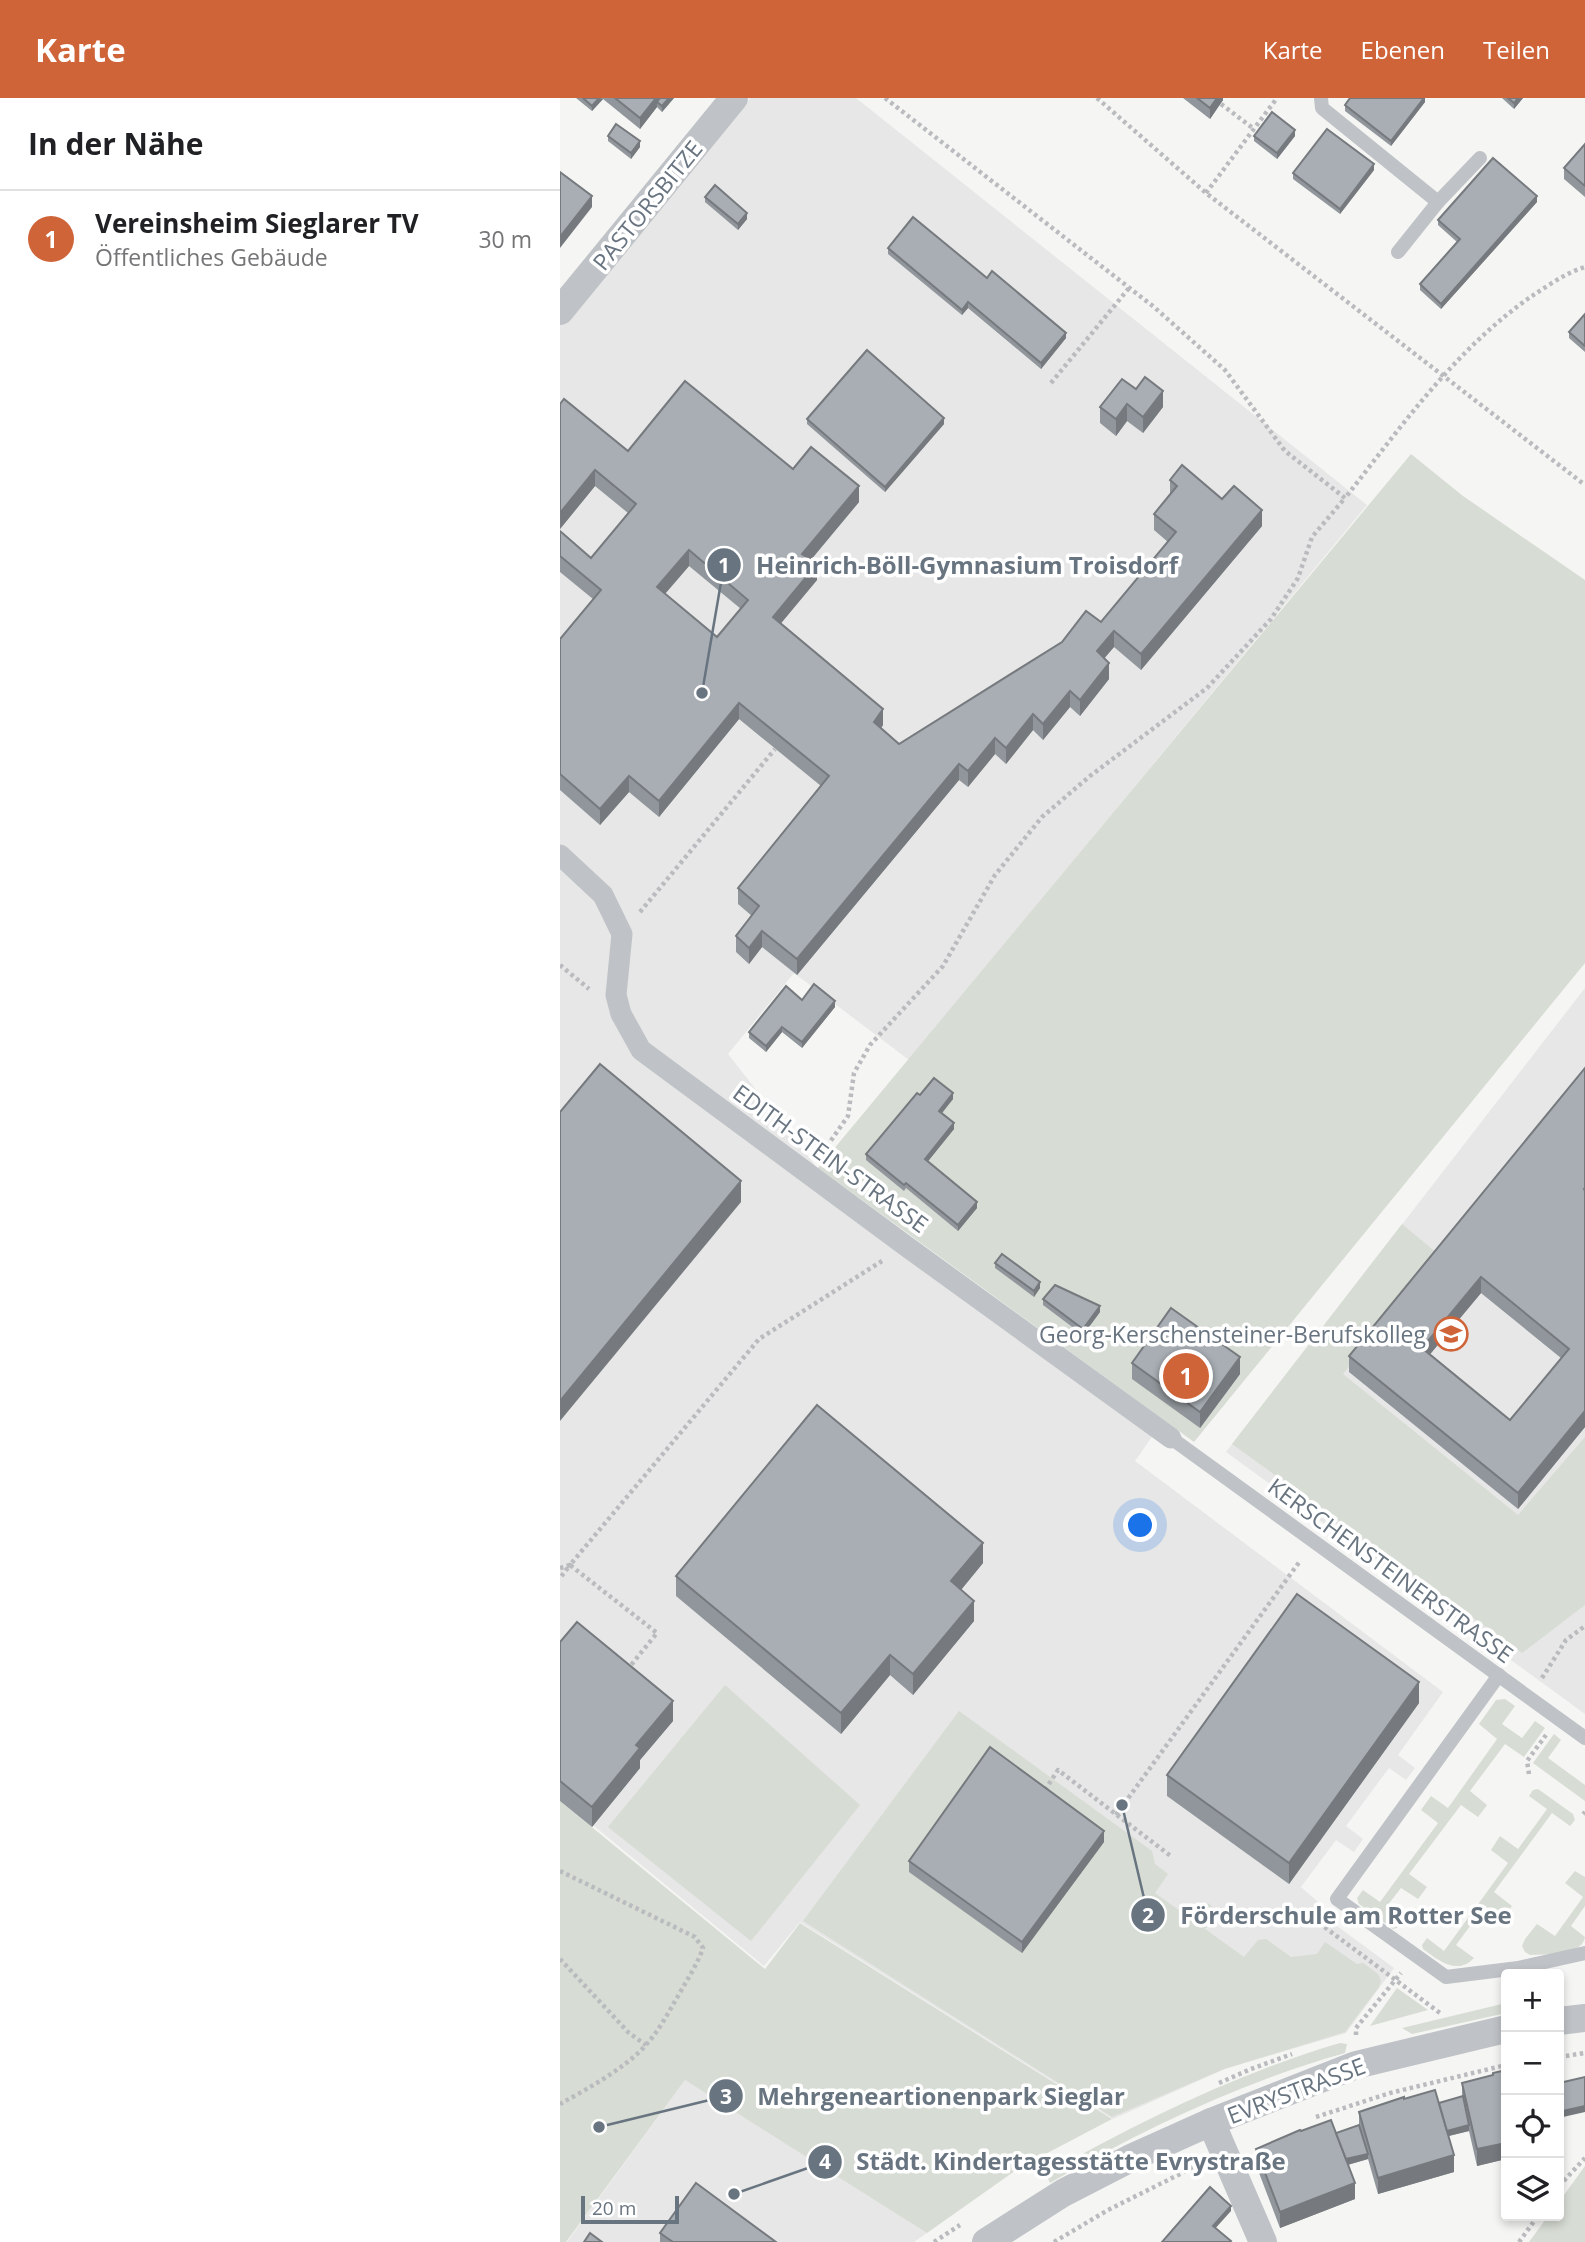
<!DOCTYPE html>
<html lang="de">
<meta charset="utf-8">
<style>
:root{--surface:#fff;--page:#f2f2f2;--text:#202124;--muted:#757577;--line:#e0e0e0;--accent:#d06439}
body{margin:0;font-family:"Open Sans",sans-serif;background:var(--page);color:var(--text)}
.controls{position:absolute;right:21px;bottom:21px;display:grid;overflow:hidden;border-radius:7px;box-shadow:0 4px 10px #0003}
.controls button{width:63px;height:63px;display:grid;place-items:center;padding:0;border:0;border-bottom:2px solid var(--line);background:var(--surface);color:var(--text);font:35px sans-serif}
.scale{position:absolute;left:21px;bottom:18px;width:98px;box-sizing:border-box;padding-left:7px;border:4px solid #687480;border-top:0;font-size:19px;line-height:24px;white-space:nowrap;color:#687480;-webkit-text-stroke:5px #fff;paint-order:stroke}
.you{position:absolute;left:581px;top:1428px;width:24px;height:24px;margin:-18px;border:5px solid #fff;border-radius:50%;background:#1a73e8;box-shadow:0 0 0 10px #1a73e833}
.badge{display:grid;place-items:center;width:46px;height:46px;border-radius:50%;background:var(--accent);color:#fff;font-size:23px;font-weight:700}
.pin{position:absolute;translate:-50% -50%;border:4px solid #fff;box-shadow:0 2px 7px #0006}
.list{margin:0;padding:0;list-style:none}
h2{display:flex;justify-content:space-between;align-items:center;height:91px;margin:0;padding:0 28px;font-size:30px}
h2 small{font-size:23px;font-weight:400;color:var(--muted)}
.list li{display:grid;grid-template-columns:46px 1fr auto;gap:21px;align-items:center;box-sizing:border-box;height:98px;padding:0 28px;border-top:2px solid var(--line)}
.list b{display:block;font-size:26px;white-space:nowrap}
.list p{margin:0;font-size:23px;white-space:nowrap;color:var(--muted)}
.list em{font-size:23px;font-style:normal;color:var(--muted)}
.icon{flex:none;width:38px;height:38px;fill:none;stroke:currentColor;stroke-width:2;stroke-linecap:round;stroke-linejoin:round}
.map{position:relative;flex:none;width:1025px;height:2144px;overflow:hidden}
header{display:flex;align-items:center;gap:42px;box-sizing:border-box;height:98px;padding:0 35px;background:var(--accent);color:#fff}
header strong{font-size:33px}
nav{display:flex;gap:38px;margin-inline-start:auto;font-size:24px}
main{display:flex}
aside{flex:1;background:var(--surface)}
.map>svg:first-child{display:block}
</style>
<header>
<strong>Karte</strong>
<nav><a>Karte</a><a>Ebenen</a><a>Teilen</a></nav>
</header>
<main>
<aside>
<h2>In der Nähe<small></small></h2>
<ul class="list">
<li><span class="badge">1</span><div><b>Vereinsheim Sieglarer TV</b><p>Öffentliches Gebäude</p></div><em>30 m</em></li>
</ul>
</aside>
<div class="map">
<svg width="1025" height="2144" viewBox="0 0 1025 2144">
<rect width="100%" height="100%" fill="#f5f6f3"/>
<!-- built -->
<g fill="#e6e7e6">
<path d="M190,0h106l511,407 -458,555 -115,-87 -66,81 90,115 345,252 -28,40 308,231 -45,63 17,13 -9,12 -17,-12 -43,58 17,13 -9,13 -18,-12 -35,47 17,15 -4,7 80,59 -48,65 -121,36 -112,50 -313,-197 -36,44 -204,-168v-1473z"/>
<path d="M1025,890v726l-359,-262z"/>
<path d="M125,1982l123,76 119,77 -13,9h-347z"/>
</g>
<!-- green -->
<g fill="#d7dcd4">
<path d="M851,356l52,42 122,84v383l-391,479 -376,-274z"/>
<path d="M842,1126l36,30 -95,120 175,141 67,-78v168l-63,48 -290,-209z"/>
<path d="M165,1587l135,120 -109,136 -143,-114z"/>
<path d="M945,1601l10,7 -13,18 20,14 13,-17 10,7 -21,29 -19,-13 -35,47 17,14 -9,12 -17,-12 -52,69 18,13 -9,12 -17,-11 -14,18 16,13 -6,9 -4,1 -34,-25 -2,-6 6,-8 17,12 58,-79 -17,-13 10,-14 17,12 49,-69 -18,-15 17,-24z"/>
<path d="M399,1613l193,140 3,13 13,10 -13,19 39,28 14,-18 9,8 -12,18 39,28 14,-17 8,-1 25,18 26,-3 8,-12 32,22 6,-1 15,11 3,7 -2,6 -34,45 -121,37 -112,48 -309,-196z"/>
<path d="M994,1636l7,6 -13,18 37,27v16l-52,-38z"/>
<path d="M978,1691l35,25 2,6 -5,6 -18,-13 -58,79 18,14 -9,12 -18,-12 -29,39 18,13c-17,18 -36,2 -51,-9l-1,-4 5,-7 17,13 64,-88 -17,-13 9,-14 18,13 29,-40 -18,-13 4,-6z"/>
<path d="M0,1703l205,168 35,-46 312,196 -93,49 -92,65 -242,-153 -119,162h-6z"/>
<path d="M1015,1773l10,6v29l-14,20 14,11c-3,19 -39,17 -55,18l-5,-3 -3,-6 3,-7 12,-15 18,12 28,-39 -18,-14z"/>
<path d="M837,1890l31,22 -58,16z"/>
<path d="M946,1905v10l-94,21 -10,-6z"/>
<path d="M780,1945l7,1 -2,9c-103,29 -202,76 -295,130l-4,-9c92,-52 192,-101 294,-131z"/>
<path d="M1025,2068v76h-56l19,-26h11v-14z"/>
</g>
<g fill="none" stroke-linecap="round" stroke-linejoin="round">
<!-- path -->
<g stroke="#b9bbbe" stroke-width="4.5" stroke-dasharray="3.5 3.5" stroke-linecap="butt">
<path d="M325,0l269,209 71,63 60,81 60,47c56,-71 109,-147 184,-200 17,-11 36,-25 56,-31"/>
<path d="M537,0l109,95 379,292"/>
<path d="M661,6l33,25"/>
<path d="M646,95l71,-95"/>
<path d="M491,285l78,-95"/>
<path d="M80,814l135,-163"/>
<path d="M0,867l29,24"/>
<path d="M263,1054l25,-36 6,-43 16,-28 73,-79 52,-91 47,-58 48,-41 117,-88 64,-69 27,-41 14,-41 33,-39"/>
<path d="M0,1470l10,-3 -10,13"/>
<path d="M67,1572l30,-37 -87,-68 189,-226 123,-78"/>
<path d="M982,1580l24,-38 19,-14"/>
<path d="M969,1676l-2,-13 19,-26"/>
<path d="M485,1692l13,-20 114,87"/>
<path d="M1023,1716l2,-2"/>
<path d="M556,1717l184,-254"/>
<path d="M0,1773l135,66 8,11c-6,17 -16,32 -25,48 -10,17 -19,35 -33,50 -21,23 -58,43 -85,58"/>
<path d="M759,1825l121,90"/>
<path d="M0,1861l69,74 17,12"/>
<path d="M796,1937v-7l45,-55"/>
<path d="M999,1959l26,-4"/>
<path d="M659,1985l32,-14 41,-15"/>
<path d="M756,2019l74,-24 116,-28"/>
<path d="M999,2088l26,-28"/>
<path d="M374,2144l26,-17"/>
<path d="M494,2144l54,-32 90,-45"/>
<path d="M959,2144l19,-26"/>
</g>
<!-- service -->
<g stroke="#bfc2c6" stroke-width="14">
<path d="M761,0l1,10 116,94"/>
<path d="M838,154l40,-50 42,-44"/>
<path d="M611,1340l414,300"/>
<path d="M939,1577l-162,224 109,78 72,-9 67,-15"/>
</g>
<!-- pedestrian -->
<path stroke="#bfc2c6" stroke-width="21" d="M0,757l43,40 19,39 -6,61 5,19 20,36 265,196 265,192"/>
<!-- minor -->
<g stroke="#bfc2c6" stroke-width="28">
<path d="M0,213l174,-213"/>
<path d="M999,1923l26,-3"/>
<path d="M651,2024l52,120"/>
<path d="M426,2144l77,-49 70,-36 78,-35 145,-57 150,-36"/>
</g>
</g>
<!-- wall -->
<g fill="#90969b" fill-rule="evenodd">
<path d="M16,0h98l-12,14 -5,-5 -17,22 -37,-30 -11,12z"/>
<path d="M623,0h40v2l-13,19z"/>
<path d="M865,0v4l-34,44 -46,-35v-6z"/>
<path d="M942,0h21l-9,11z"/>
<path d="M48,38l32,11 -9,12 -23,-18z"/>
<path d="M694,38h41l-18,23 -23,-18z"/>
<path d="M1025,46v53l-21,-18v-11z"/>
<path d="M814,72l-34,44 -47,-35v-6z"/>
<path d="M145,99l42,22 -9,11 -33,-28z"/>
<path d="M977,104l-96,107 -21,-19v-6l37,-42 -19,-17v-5z"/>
<path d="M328,150l99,30 79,60 -25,31 -73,-61 -6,7 -74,-61z"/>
<path d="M1025,216v38l-16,-14v-6z"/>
<path d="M576,291l27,18 -20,26 -16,-12 -11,15 -16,-13v-16z"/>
<path d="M0,306l68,47 165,18 66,33 -48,58 6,20 -37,44 103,101 -2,3 18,16 202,-122 67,-80 -14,-12v-16l16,-19v-15l52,19 40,27 -121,144 -27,-23 -10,11 5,21 -29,37 -10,-9 -27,33 -10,-10 -27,34 -11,-10 -27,33 -9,-7 -162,195 -35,-28 -13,17 -13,-12v-16l16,-20 -14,-12v-16l83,-102 -82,-67 -80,98 -30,-25 -29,33 -40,-35v-151l33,-40 -33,-27v-41l31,27 37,-45 -33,-27 -35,43zM129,468l52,43 -24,28 -52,-43z"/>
<path d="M247,321l137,5 -59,68 -78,-68z"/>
<path d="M242,902l33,7 -33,41 -20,-16 -16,20 -17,-14v-6z"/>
<path d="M1025,970v359l-67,82 -169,-137v-16zM921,1195l80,65 -51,62 -80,-66z"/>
<path d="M360,997l33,4 -12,14 13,16 -26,32 49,47 -19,23 -52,-43 -2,3 -38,-31v-6z"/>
<path d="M435,1165l45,25 -6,9 -39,-29z"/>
<path d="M483,1201l57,13 -17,23 -40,-30z"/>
<path d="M572,1265l108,11 -40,54 -68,-49z"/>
<path d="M423,1465l-22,27 13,31 -61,74 -23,-20 -49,59 -165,-138v-20z"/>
<path d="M0,1544l113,79 -33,39v8l-48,59 -32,-26z"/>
<path d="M859,1605l-130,181 -122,-88v-21z"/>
<path d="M544,1744l-82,111 -113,-81v-11z"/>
<path d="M946,1972v89l-29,7 -8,-35 -20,5 5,36 -76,22 -10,-35 -20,6 7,34 -75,29 -24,-63v-16l45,-18 35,2 23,-7v-14l45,-13 35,4 23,-6v-14l31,-7z"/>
<path d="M1025,1979l-22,40 -4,-18v-16z"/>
<path d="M100,2135l116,9h-116z"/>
</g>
<!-- shaded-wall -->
<g fill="#767a7e">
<path d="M39,0l4,1 -11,12v-5z"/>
<path d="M96,0h9l-8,4v5l-17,22v-11z"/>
<path d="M109,0h5l-12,14v-6z"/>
<path d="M657,0h6v2l-13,19v-11z"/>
<path d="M864,0h1v4l-34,44v-5z"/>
<path d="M958,0h5l-9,11v-6z"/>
<path d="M735,32v6l-18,23v-6z"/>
<path d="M80,43v6l-9,12v-6z"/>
<path d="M814,66v6l-34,44v-5z"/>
<path d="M32,98v11l-32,41v-11z"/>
<path d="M977,98v6l-96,107v-5z"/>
<path d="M187,115v6l-9,11v-6z"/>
<path d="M408,204v6l-6,7v-5z"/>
<path d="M506,235v5l-25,31v-6z"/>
<path d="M603,293v16l-20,26v-16z"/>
<path d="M567,306v17l-11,15v-17z"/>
<path d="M384,320v6l-59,68v-5z"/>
<path d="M35,372v16l-35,43v-16z"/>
<path d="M299,388v16l-57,68v-16z"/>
<path d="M702,412v16l-121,144v-16z"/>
<path d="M129,452v16l-32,37v-16z"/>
<path d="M257,466v16l-44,53v-16z"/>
<path d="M554,533v16l-17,20v-16z"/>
<path d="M549,565v16l-29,37v-16z"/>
<path d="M510,593v16l-27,33v-16z"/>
<path d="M179,605v16l-80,98v-16z"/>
<path d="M323,611v16l-9,13v-16z"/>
<path d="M473,616v16l-27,34v-16z"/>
<path d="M435,640v16l-27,33v-16z"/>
<path d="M399,666v16l-162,195v-16z"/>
<path d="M69,678v16l-29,33v-16z"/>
<path d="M202,833v16l-13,17v-16z"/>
<path d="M275,903v6l-33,41v-6z"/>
<path d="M222,929v5l-16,20v-6z"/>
<path d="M393,995v6l-14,18v-6z"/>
<path d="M394,1025v6l-29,36v-6z"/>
<path d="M181,1083v21l-181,219v-20z"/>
<path d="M417,1104v6l-19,23v-6z"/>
<path d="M921,1179v16l-59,71v-16z"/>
<path d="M480,1184v6l-6,9v-6z"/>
<path d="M540,1208v6l-17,23v-6z"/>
<path d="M680,1259v17l-40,54v-16z"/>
<path d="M1025,1313v16l-67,82v-16z"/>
<path d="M423,1445v20l-32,39v-21z"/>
<path d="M414,1503v20l-61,74v-21z"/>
<path d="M330,1557v20l-49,59v-21z"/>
<path d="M859,1584v21l-130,181v-21z"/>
<path d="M113,1603v20l-33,39v8l-48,59v-20l44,-62z"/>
<path d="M544,1733v11l-82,111v-11z"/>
<path d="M1025,2008v6l-22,5v-6z"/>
<path d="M909,2027v6l-25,6v-5z"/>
<path d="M946,2045v16l-29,7v-17z"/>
<path d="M808,2056v5l-25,7v-6z"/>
<path d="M894,2057v17l-76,22v-16z"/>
<path d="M795,2085v16l-75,29v-16z"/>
<path d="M671,2108v5l-18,20v-5z"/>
</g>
<!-- building -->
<g fill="#a8aeb4" stroke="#767a7e" stroke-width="2" fill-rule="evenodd">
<path d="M23,0h16l-7,8z"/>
<path d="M55,0h41l-16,20z"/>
<path d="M100,0h9l-7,8 -5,-4z"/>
<path d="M637,0h20l-7,10z"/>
<path d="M790,0h74l-33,43 -46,-36z"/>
<path d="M948,0h10l-4,5z"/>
<path d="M712,14l23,18 -18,23 -23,-17z"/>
<path d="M56,26l24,17 -9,12 -23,-17z"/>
<path d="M767,31l47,35 -34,45 -47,-36z"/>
<path d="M1025,46v42l-21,-18z"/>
<path d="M933,60l44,38 -96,108 -21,-20 40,-45 -22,-19z"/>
<path d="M0,74l32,24 -32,41z"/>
<path d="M155,87l32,28 -9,11 -33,-27z"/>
<path d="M353,119l74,61 5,-7 74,62 -25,30 -73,-61 -6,8 -74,-62z"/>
<path d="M1025,216v32l-16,-14z"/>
<path d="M307,252l77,68 -59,69 -78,-68z"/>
<path d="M585,279l18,14 -20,26 -16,-13 -11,15 -16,-12 22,-28 14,10z"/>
<path d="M125,283l108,88 18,-22 48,39 -57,68 15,10 -44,53 110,92 -9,13 25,22 163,-102 24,-31 15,11 75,-90 -22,-18 23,-28 -7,-6 12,-15 40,34 12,-13 28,24 -121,144 -27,-23 -17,20 12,12 -29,37 -10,-9 -27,33 -10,-10 -27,34 -11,-10 -27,33 -9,-7 -162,195 -35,-28 -13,17 -13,-12 23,-30 -21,-18 91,-112 -90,-73 -80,98 -30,-25 -29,33 -40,-35v-135l41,-49 -41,-34v-25l31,27 45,-54 -41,-34 -35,43v-109l4,-5 64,52zM129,452l59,50 -31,37 -60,-50z"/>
<path d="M254,886l21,17 -33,41 -20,-15 -16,19 -17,-14 37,-46 16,14z"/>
<path d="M40,966l141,117 -181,220v-289z"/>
<path d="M1025,970v120l-1,1 1,2v220l-67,82 -169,-137zM921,1179l88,72 -59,71 -88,-72z"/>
<path d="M374,980l19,15 -14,18 15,12 -29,36 52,43 -19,23 -52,-42 -2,2 -38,-31 51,-61 3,2z"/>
<path d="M442,1156l38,28 -6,9 -39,-28z"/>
<path d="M495,1187l45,21 -17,23 -40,-30z"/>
<path d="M611,1210l69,49 -40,55 -68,-49z"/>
<path d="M257,1307l166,138 -32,38 23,20 -61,73 -23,-19 -49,58 -165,-137z"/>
<path d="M737,1496l122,88 -130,181 -122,-88z"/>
<path d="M17,1524l96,79 -37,44 4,3 -48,59 -32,-26v-139z"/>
<path d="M430,1649l114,84 -82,111 -113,-81z"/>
<path d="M946,1972v73l-29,6 -15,-66 31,-8v-2z"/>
<path d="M1025,1979v29l-22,5 -4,-18v-10z"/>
<path d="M875,1992l19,65 -76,23 -19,-66 45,-15v2z"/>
<path d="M903,1998l6,29 -22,6 -8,-28z"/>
<path d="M771,2022l24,63 -75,29 -24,-63 44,-19 1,1z"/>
<path d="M799,2027l9,29 -22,5 -10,-26z"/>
<path d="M136,2085l80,59h-103l-13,-9z"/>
<path d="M650,2089l21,19 -18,20 18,15 -1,1h-68z"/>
<path d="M30,2135l12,9h-18z"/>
</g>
<!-- icons -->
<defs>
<symbol id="school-ring" viewBox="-11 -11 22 22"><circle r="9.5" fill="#fff" stroke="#d06439" stroke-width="1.5"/><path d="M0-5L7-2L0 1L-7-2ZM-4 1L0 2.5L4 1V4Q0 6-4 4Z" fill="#d06439"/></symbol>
</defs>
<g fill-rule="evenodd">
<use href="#school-ring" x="872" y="1217" width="38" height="38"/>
</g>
<g text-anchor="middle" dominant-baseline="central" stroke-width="7" stroke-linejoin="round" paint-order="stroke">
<!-- street labels -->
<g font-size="23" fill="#687480" stroke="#fff">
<text transform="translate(87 107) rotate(-51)">PASTORSBITZE</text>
<text transform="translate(271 1060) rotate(36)">EDITH-STEIN-STRASSE</text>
<text transform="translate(831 1472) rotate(36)">KERSCHENSTEINERSTRASSE</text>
<text transform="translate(736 1992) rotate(-21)">EVRYSTRASSE</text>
</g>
<!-- poi labels -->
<g font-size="23" fill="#687480" stroke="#fff" text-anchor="end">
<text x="866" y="1236">Georg-Kerschensteiner-Berufskolleg</text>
</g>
</g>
<!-- callouts -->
<path fill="none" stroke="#687480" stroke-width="2.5" d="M142 595L164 467M562 1707L588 1817M39 2029L166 1998M174 2096L265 2064"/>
<g fill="#687480" stroke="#fff" stroke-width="2.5">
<circle cx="142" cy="595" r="7"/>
<circle cx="562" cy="1707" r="7"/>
<circle cx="39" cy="2029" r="7"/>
<circle cx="174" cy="2096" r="7"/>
<circle cx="164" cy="467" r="18"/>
<circle cx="588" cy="1817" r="18"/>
<circle cx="166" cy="1998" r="18"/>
<circle cx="265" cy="2064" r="18"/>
</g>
<g font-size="21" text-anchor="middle" font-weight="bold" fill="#fff">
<text x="164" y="475">1</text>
<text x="588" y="1825">2</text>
<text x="166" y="2006">3</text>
<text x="265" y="2071">4</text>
</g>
<g font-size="24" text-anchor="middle" font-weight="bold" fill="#687480" stroke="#fff" stroke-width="7" stroke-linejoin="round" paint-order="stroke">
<text x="407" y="476">Heinrich-Böll-Gymnasium Troisdorf</text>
<text x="786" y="1826">Förderschule am Rotter See</text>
<text x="381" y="2007">Mehrgeneartionenpark Sieglar</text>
<text x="511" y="2072">Städt. Kindertagesstätte Evrystraße</text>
</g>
</svg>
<div class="controls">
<button>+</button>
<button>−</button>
<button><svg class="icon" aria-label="locate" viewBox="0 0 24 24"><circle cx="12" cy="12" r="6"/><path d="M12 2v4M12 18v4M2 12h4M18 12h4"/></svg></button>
<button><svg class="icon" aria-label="layers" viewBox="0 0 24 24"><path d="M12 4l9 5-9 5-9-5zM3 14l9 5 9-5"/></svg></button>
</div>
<div class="scale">20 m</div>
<div class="you"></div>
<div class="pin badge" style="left:626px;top:1278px">1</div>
</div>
</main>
